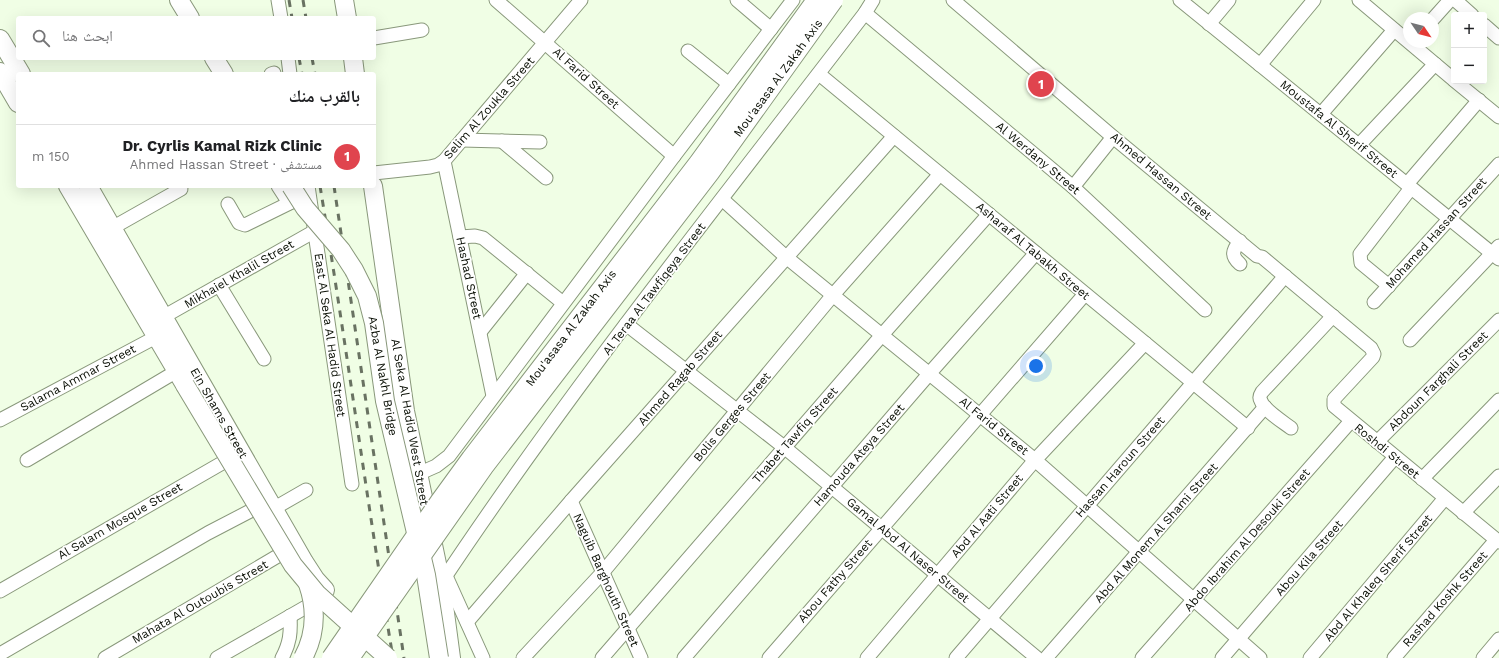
<!DOCTYPE html>
<html lang="ar">
<meta charset="utf-8">
<style>
:root{--surface:#fff;--page:#f2f2f2;--text:#202124;--muted:#757577;--line:#e0e0e0;--accent:#1f6a9d}
body{margin:0;font-family:"Work Sans","Noto Naskh Arabic",sans-serif;background:var(--page);color:var(--text);direction:rtl}
.controls{position:absolute;right:12px;top:12px;display:grid;overflow:hidden;border-radius:4px;box-shadow:0 4px 16px #0002}
.controls button{width:36px;height:36px;display:grid;place-items:center;padding:0;border:0;border-bottom:1px solid var(--line);background:var(--surface);color:var(--text);font:20px sans-serif}
.compass{position:absolute;left:1403px;top:12px;width:36px;height:36px;border-radius:50%;background:var(--surface);box-shadow:0 4px 16px #0002;rotate:125deg}
.you{position:absolute;left:1036px;top:366px;width:14px;height:14px;margin:-10px;border:3px solid #fff;border-radius:50%;background:#1a73e8;box-shadow:0 0 0 6px #1a73e833}
.badge{display:grid;place-items:center;width:26px;height:26px;border-radius:50%;background:var(--accent);color:#fff;font-size:13px;font-weight:700}
.pin{position:absolute;translate:-50% -50%;border:2px solid #fff;box-shadow:0 1px 4px #0006}
.list{margin:0;padding:0;list-style:none}
h2{display:flex;justify-content:space-between;align-items:center;height:52px;margin:0;padding:0 16px;font-size:17px}
h2 small{font-size:13px;font-weight:400;color:var(--muted)}
.list li{display:grid;grid-template-columns:26px 1fr auto;gap:12px;align-items:center;box-sizing:border-box;height:64px;padding:0 16px;border-top:1px solid var(--line)}
.list b{display:block;font-size:15px;white-space:nowrap}
.list p{margin:0;font-size:13px;white-space:nowrap;color:var(--muted)}
.list em{font-size:13px;font-style:normal;color:var(--muted)}
.icon{flex:none;width:22px;height:22px;fill:none;stroke:currentColor;stroke-width:2;stroke-linecap:round;stroke-linejoin:round}
.map{position:relative;flex:none;width:1499px;height:658px;overflow:hidden;direction:ltr}
.search{position:absolute;background:var(--surface);box-shadow:0 4px 16px #0002;left:16px;top:16px;width:360px;height:44px;display:flex;align-items:center;gap:10px;box-sizing:border-box;padding:0 14px;border-radius:4px;color:var(--muted);font-size:15px}
.panel{position:absolute;background:var(--surface);box-shadow:0 4px 16px #0002;left:16px;top:72px;width:360px;height:116px;border-radius:4px;direction:rtl}
.map>svg:first-child{display:block}
</style>
<div class="map">
<svg width="1499" height="658" viewBox="0 0 1499 658">
<rect width="100%" height="100%" fill="#f0fee5"/>
<g fill="none" stroke-linecap="round" stroke-linejoin="round">
<defs>
<g id="street">
<path d="M278,0l3,18"/>
<path d="M496,0l178,156"/>
<path d="M737,0l34,29"/>
<path d="M953,0l160,137 144,119 5,1 109,91 3,6 -1,3 -39,42v7l165,136"/>
<path d="M1180,0l319,259"/>
<path d="M1359,0l95,80"/>
<path d="M1455,0l17,15"/>
<path d="M865,13l208,174 132,123"/>
<path d="M1433,19l17,-19"/>
<path d="M1209,24l20,-24"/>
<path d="M1484,25l15,13"/>
<path d="M374,38l48,-8"/>
<path d="M688,51l41,33"/>
<path d="M288,58l2,16"/>
<path d="M1260,65l54,-65"/>
<path d="M271,74l3,-1"/>
<path d="M819,74l429,354"/>
<path d="M1455,81l44,36"/>
<path d="M1321,114l73,-84"/>
<path d="M462,140l78,2"/>
<path d="M502,141l44,37"/>
<path d="M1359,145l76,-81"/>
<path d="M444,161l49,235"/>
<path d="M374,173l56,-6 8,-2 6,-4 137,-161"/>
<path d="M1407,184l72,-84"/>
<path d="M278,186l11,17"/>
<path d="M308,186l44,298"/>
<path d="M1073,187l40,-50"/>
<path d="M722,199l64,58 249,203 225,198"/>
<path d="M228,204l11,19 6,2 61,-30"/>
<path d="M112,228l69,-39"/>
<path d="M460,237l15,-1 8,2 80,65"/>
<path d="M1240,241c-8,10 -9,15 0,23"/>
<path d="M219,285l45,74"/>
<path d="M1389,286l-28,-23 -1,-9 51,-66"/>
<path d="M1374,302l125,-138"/>
<path d="M163,317l152,-86"/>
<path d="M626,324l158,123 253,211"/>
<path d="M480,332l47,-59"/>
<path d="M1410,340l89,-94"/>
<path d="M0,420l156,-83"/>
<path d="M1291,428c-8,-6 -27,-18 -30,-27 -2,-3 -1,-6 1,-9l71,-76"/>
<path d="M1377,442l122,-122"/>
<path d="M27,460l150,-89"/>
<path d="M418,474l18,-8 13,-10 225,-300 119,-156"/>
<path d="M1422,479l77,-79"/>
<path d="M571,501l70,157"/>
<path d="M273,509l33,-19"/>
<path d="M1463,513l36,-37"/>
<path d="M446,576l37,82"/>
<path d="M441,583c131,-197 280,-382 424,-570l8,-13"/>
<path d="M0,591l236,-136"/>
<path d="M467,622l104,-121 323,-365"/>
<path d="M0,654l208,-121 50,-26"/>
<path d="M105,658l188,-111"/>
<path d="M217,658l103,-59"/>
<path d="M282,658c8,-15 9,-25 8,-42"/>
<path d="M523,658l80,-86 230,-277 107,-121"/>
<path d="M602,658l280,-323 107,-121"/>
<path d="M684,658l245,-284 107,-121"/>
<path d="M769,658l316,-364"/>
<path d="M867,658l168,-198 110,-117"/>
<path d="M956,658l329,-382"/>
<path d="M1046,658l219,-251"/>
<path d="M1142,658l209,-237"/>
<path d="M1222,658l173,-201"/>
<path d="M1310,658l135,-160"/>
<path d="M1394,658l102,-118"/>
<path d="M1483,658l16,-19"/>
</g>
<g id="secondary">
<path d="M179,0l11,18"/>
<path d="M344,0l3,18"/>
<path d="M0,39l21,35"/>
<path d="M214,58l10,16"/>
<path d="M353,58l2,16"/>
<path d="M0,72l18,31"/>
<path d="M68,186l117,199"/>
<path d="M88,186l216,376 11,17 10,11"/>
<path d="M373,186l32,225 36,172 10,75"/>
</g>
</defs>
<!-- street casing -->
<use href="#street" stroke="#89987b" stroke-width="15"/>
<!-- secondary casing -->
<use href="#secondary" stroke="#89987b" stroke-width="20"/>
<!-- street -->
<use href="#street" stroke="#fff" stroke-width="13"/>
<!-- secondary -->
<use href="#secondary" stroke="#fff" stroke-width="18"/>
<!-- rail -->
<g stroke="#697262" stroke-width="3" stroke-dasharray="7 7" stroke-linecap="butt">
<path d="M289,0l3,18"/>
<path d="M303,0l3,18"/>
<path d="M299,58l3,16"/>
<path d="M312,58l3,16"/>
<path d="M320,186c26,157 47,315 73,472"/>
<path d="M334,186l70,472"/>
</g>
<defs>
<g id="secondary-bridge">
<path d="M291,186l14,22 36,42 13,20 13,26 7,27 11,78 41,174 13,83"/>
<path d="M185,385l108,180 24,29 71,64"/>
<path d="M303,658c13,-24 14,-48 5,-74"/>
<path d="M331,658l108,-156 32,-44 227,-295 118,-163"/>
<path d="M350,658l134,-191 226,-294 124,-173"/>
</g>
</defs>
<!-- secondary-bridge casing -->
<use href="#secondary-bridge" stroke="#89987b" stroke-width="20" stroke-linecap="butt"/>
<!-- secondary-bridge -->
<use href="#secondary-bridge" stroke="#fff" stroke-width="18"/>
</g>
<g text-anchor="middle" dominant-baseline="central" stroke-width="3.5" stroke-linejoin="round" paint-order="stroke">
<!-- street labels -->
<g font-size="12" fill="#0a0f05" stroke="#fff">
<text transform="translate(586 78) rotate(42)">Al Farid Street</text>
<text transform="translate(778 78) rotate(-54)">Mou'asasa Al Zakah Axis</text>
<text transform="translate(489 108) rotate(-49)">Selim Al Zoukla Street</text>
<text transform="translate(1339 129) rotate(39)">Moustafa Al Sherif Street</text>
<text transform="translate(1038 158) rotate(40)">Al Werdany Street</text>
<text transform="translate(1161 176) rotate(40)">Ahmed Hassan Street</text>
<text transform="translate(1436 233) rotate(-48)">Mohamed Hassan Street</text>
<text transform="translate(1033 251) rotate(40)">Asharaf Al Tabakh Street</text>
<text transform="translate(239 274) rotate(-30)">Mikhaiel Khalil Street</text>
<text transform="translate(469 278) rotate(78)">Hashad Street</text>
<text transform="translate(654 289) rotate(-53)">Al Teraa Al Tawfiqeya Street</text>
<text transform="translate(571 328) rotate(-53)">Mou'asasa Al Zakah Axis</text>
<text transform="translate(330 335) rotate(82)">East Al Seka Al Hadid Street</text>
<text transform="translate(383 376) rotate(80)">Azba Al Nakhl Bridge</text>
<text transform="translate(78 378) rotate(-28)">Salama Ammar Street</text>
<text transform="translate(680 378) rotate(-49)">Ahmed Ragab Street</text>
<text transform="translate(1438 381) rotate(-45)">Abdoun Farghali Street</text>
<text transform="translate(219 413) rotate(60)">Ein Shams Street</text>
<text transform="translate(732 417) rotate(-50)">Bolis Gerges Street</text>
<text transform="translate(410 422) rotate(80)">Al Seka Al Hadid West Street</text>
<text transform="translate(994 426) rotate(39)">Al Farid Street</text>
<text transform="translate(795 435) rotate(-49)">Thabet Tawfiq Street</text>
<text transform="translate(1387 451) rotate(39)">Roshdi Street</text>
<text transform="translate(859 455) rotate(-49)">Hamouda Ateya Street</text>
<text transform="translate(1120 467) rotate(-49)">Hassan Haroun Street</text>
<text transform="translate(987 516) rotate(-50)">Abd Al Aati Street</text>
<text transform="translate(120 521) rotate(-30)">Al Salam Mosque Street</text>
<text transform="translate(1156 533) rotate(-49)">Abd Al Monem Al Shami Street</text>
<text transform="translate(1247 540) rotate(-49)">Abdo Ibrahim Al Desouki Street</text>
<text transform="translate(908 550) rotate(40)">Gamal Abd Al Naser Street</text>
<text transform="translate(1309 558) rotate(-49)">Abou Kila Street</text>
<text transform="translate(1378 578) rotate(-50)">Abd Al Khaleq Sherif Street</text>
<text transform="translate(606 580) rotate(66)">Naguib Barghouth Street</text>
<text transform="translate(835 581) rotate(-49)">Abou Fathy Street</text>
<text transform="translate(1445 599) rotate(-49)">Rashad Koshk Street</text>
<text transform="translate(200 602) rotate(-30)">Mahata Al Outoubis Street</text>
</g>
</g>
</svg>
<div class="controls">
<button>+</button>
<button>−</button>
</div>
<svg class="compass" viewBox="-18 -18 36 36"><path d="M0-13l5 13h-10z" fill="#e53935"/><path d="M0 13l5-13h-10z" fill="#757577"/></svg>
<div class="you"></div>
<div class="pin badge" style="left:1041px;top:84px;background:#e0444e">1</div>
<div class="search"><svg class="icon" aria-label="search" viewBox="0 0 24 24"><circle cx="10" cy="10" r="6"/><path d="M15 15l6 6"/></svg>ابحث هنا</div>
<section class="panel">
<h2>بالقرب منك<small></small></h2>
<ul class="list">
<li><span class="badge" style="background:#e0444e">1</span><div><b>Dr. Cyrlis Kamal Rizk Clinic</b><p>مستشفى · Ahmed Hassan Street</p></div><em>150 m</em></li>
</ul>
</section>
</div>
